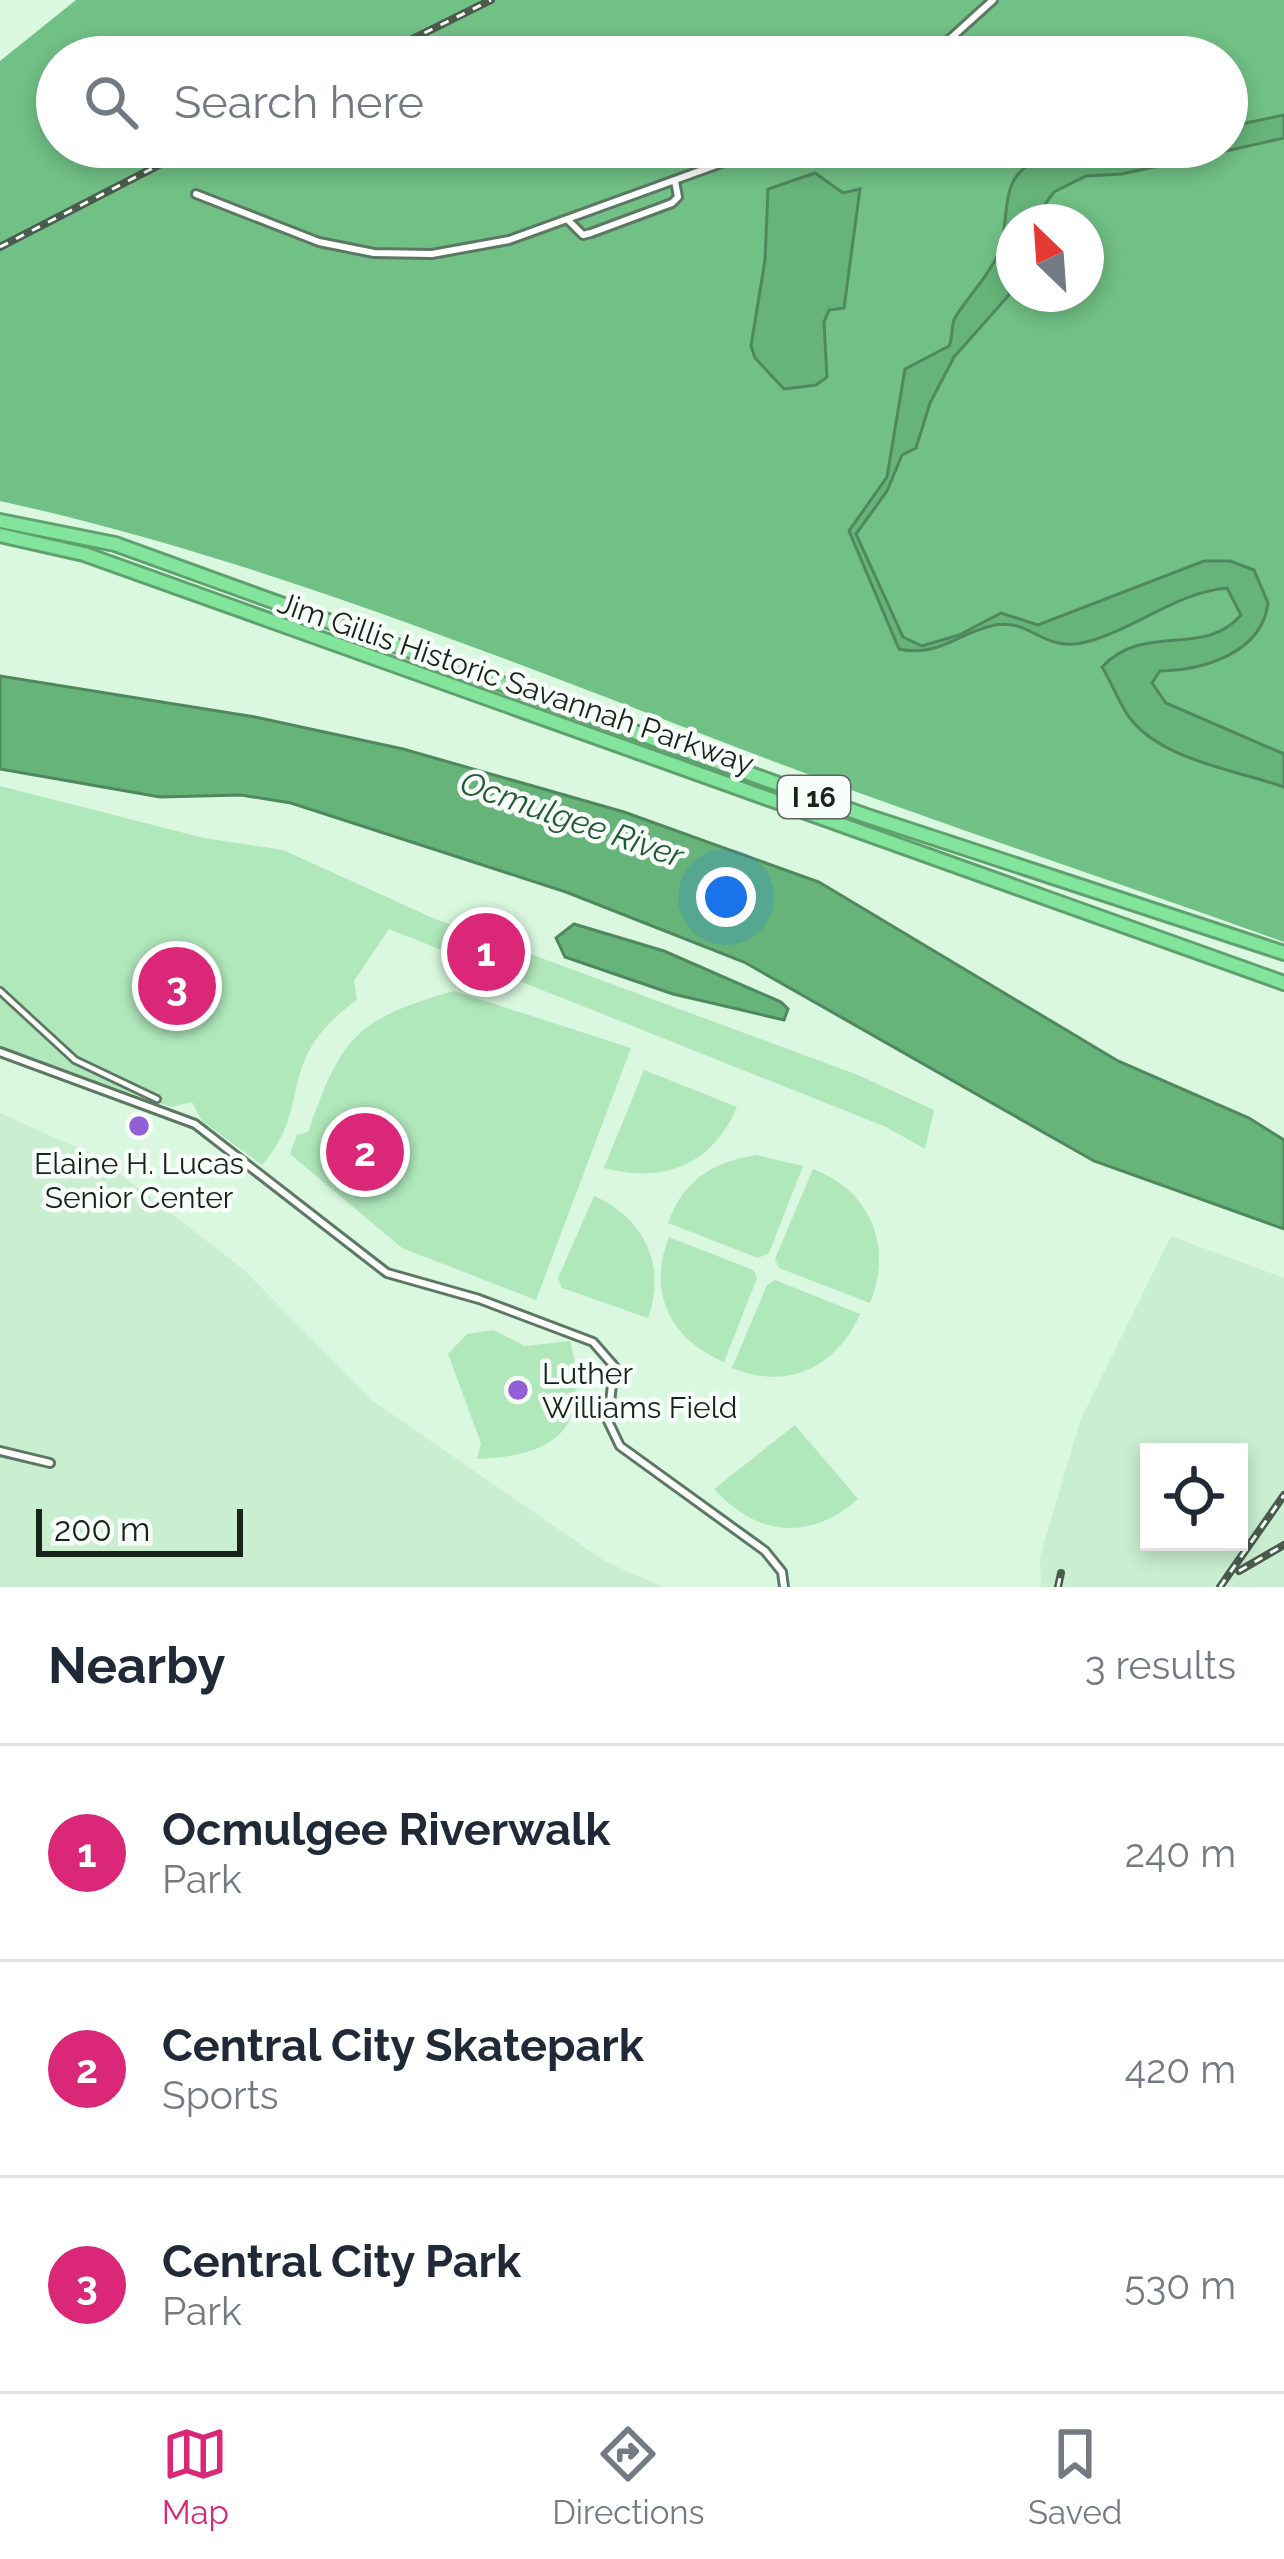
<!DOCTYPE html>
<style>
:root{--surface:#fff;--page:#f6f6f7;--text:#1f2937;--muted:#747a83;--line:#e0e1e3;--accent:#db2777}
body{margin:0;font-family:Raleway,sans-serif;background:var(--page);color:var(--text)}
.controls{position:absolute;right:36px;bottom:36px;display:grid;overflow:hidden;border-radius:0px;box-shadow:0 6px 18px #0003}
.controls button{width:108px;height:108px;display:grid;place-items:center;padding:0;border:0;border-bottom:3px solid var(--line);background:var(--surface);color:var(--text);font:60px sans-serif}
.compass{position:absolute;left:996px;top:204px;width:108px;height:108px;border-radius:50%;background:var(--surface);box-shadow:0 6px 18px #0003;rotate:335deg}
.scale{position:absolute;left:36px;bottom:30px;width:207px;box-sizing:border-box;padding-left:12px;border:6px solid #18231a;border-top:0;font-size:33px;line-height:42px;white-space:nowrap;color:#18231a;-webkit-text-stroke:9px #f7fef9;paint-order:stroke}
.you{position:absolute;left:726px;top:897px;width:42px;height:42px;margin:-30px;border:9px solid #fff;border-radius:50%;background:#1a73e8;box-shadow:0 0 0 18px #1a73e833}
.badge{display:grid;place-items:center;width:78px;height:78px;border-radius:50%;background:var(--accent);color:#fff;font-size:39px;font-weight:700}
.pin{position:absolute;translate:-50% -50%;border:6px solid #fff;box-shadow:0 3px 12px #0006}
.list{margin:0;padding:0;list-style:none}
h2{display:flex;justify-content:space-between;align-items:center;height:156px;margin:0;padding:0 48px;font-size:51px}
h2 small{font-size:39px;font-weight:400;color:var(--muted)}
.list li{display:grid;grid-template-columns:78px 1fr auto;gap:36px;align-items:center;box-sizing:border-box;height:216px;padding:0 48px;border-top:3px solid var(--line)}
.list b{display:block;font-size:45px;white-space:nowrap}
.list p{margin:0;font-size:39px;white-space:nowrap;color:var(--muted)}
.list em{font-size:39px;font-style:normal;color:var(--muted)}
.icon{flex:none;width:66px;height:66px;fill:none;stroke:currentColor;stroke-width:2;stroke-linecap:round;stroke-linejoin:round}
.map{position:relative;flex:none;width:1284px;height:1587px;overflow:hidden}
.search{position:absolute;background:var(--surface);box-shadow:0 6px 18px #0003;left:36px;right:36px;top:36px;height:132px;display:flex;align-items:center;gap:30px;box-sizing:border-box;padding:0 42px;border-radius:66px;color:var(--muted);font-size:45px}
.sheet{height:804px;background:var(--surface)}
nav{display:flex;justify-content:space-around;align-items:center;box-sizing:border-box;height:168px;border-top:3px solid var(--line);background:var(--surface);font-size:33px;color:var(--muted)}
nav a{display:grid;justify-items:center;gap:6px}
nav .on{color:var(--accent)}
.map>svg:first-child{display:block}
</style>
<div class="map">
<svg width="1284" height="1587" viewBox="0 0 1284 1587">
<rect width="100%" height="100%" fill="#d9f8df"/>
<!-- built -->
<g fill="#c9efd0" fill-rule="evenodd">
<path d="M0,1113l98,44 145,112 130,132 233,161 58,25h-664z"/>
<path d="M1171,1236l113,42v309h-243l-1,-30 40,-136zM1149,1452h90v90h-90z"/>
</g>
<!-- green -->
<g fill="#b0e7bb">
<path d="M0,786l204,52 79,12 150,68 425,157 76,35 -9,39 -39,-22 -497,-198 -35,52 3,19c-85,60 -42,106 -95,165l-60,-44 -10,-19 -21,5 -171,-59z"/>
<path d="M454,991l177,57 -95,252 -134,-52 -112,-94 7,-19 11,-3c33,-94 47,-113 146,-141z"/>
<path d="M644,1070l93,37c-25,58 -73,77 -133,61z"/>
<path d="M756,1155l47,11 -34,87 -11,5 -90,-35c15,-43 45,-61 88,-68z"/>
<path d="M813,1169c58,22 80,78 57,134l-91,-35 -4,-9z"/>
<path d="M594,1196c50,22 73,69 54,122l-86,-30 -4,-10z"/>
<path d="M669,1237l84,33 4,8 -33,84c-54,-22 -77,-70 -55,-125z"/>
<path d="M775,1280l85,34c-23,53 -73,77 -128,54l35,-83z"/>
<path d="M493,1330l32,16 45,-5c22,83 -9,115 -93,118l4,-16 -33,-89 19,-20z"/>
<path d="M795,1425l63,74c-49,43 -101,37 -144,-10z"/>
</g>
<!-- forest -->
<path fill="#71c085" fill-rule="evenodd" d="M76,0h1208v942c-163,-58 -328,-113 -490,-173 -262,-98 -520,-208 -794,-268v-440zM57,57h1170v90h-1170zM1014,222h72v72h-72z"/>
<!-- water -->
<g fill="#66b47a" stroke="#4f885d" stroke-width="3">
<path d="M1284,115v23l-162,36 -36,2 -32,16 -22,30h-18l-5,73 -55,62 -24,46 -14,45 -14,7 -15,36 -31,43 47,103 19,9 37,-11 42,-22 37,12 166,-64h26l24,9 14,33c-6,50 -64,67 -108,68l-8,12 14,20 118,51v33c-47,-17 -122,-26 -155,-70 -10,-14 -17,-34 -27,-50 44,-46 101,-8 139,-52l-14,-27c-52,5 -88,39 -137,53 -47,14 -58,-23 -95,-16 -36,7 -57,33 -96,24l-50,-118 38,-54 18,-108 44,-23c4,-9 2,-17 5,-26 5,-13 35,-43 45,-68 10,-24 2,-61 21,-80 36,-38 157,-25 207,-25v-20z"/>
<path d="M815,173l28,20 17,-4 -16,119 -15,2 -5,12 3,55 -11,8 -32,4 -29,-31 -4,-12 14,-86 3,-71z"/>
<path d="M0,676l255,41 148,32 221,63 195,70 299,179 131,57 35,22v89l-190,-68 -350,-199 -178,-70 -275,-89 -50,-8 -81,2 -160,-28z"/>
<path d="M574,924l90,27 117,51 7,7 -4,11 -111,-26 -108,-37 -9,-19z"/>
</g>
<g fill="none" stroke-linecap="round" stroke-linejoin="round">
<defs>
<path id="pedestrian" d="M0,991l75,69 82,39"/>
<g id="minor">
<path d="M930,57l63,-57"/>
<path d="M196,194l123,48 55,11 58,1 77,-14 257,-93"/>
<path d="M569,221l14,14 8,-2 81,-30 6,-6 -3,-16"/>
<path d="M0,1052l195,72 192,149 92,26 114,43 21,24 -6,55 12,25 145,105 17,21 2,15"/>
<path d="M0,1451l50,12"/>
</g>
<g id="motorway">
<path d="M0,521l115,23 749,271 420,138"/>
<path d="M0,535l84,19 1200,429"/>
</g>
</defs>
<!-- pedestrian casing -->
<use href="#pedestrian" stroke="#5c7862" stroke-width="10"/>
<!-- minor casing -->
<use href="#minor" stroke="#5c7862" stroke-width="12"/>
<!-- motorway casing -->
<use href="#motorway" stroke="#5ea16e" stroke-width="18"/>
<!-- pedestrian -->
<use href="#pedestrian" stroke="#fff" stroke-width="4.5"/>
<!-- minor -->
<use href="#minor" stroke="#fff" stroke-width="6"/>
<!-- motorway -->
<use href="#motorway" stroke="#83e59c" stroke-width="12"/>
<defs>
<g id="rail">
<path d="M376,57l115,-57"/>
<path d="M0,247l194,-100"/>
<path d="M1239,1571l45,-26"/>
<path d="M1058,1587l3,-14"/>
<path d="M1220,1587l64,-92"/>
</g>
</defs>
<!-- rail casing -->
<use href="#rail" stroke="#4a5a4d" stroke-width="8"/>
<!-- rail -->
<use href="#rail" stroke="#f7fef9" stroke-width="3" stroke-dasharray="9" stroke-linecap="butt"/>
</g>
<!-- markers -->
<g fill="#935fd7" stroke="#f7fef9" stroke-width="4.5">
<circle cx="139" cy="1126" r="12"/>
<circle cx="518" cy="1390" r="12"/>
</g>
<g text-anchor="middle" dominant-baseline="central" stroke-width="9" stroke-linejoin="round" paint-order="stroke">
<!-- shield labels -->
<rect fill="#f7fef9" stroke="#5b655d" stroke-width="3" x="778" y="776" width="72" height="42" rx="9"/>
<g font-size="27" font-weight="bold" fill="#18231a">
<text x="814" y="797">I 16</text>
</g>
<!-- street labels -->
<g font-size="30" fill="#18231a" stroke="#f7fef9">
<text transform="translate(516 683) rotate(19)">Jim Gillis Historic Savannah Parkway</text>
</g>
<!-- poi labels -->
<g font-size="30" fill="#18231a" stroke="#f7fef9">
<text x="139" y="1163">Elaine H. Lucas<tspan x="139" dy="34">Senior Center</tspan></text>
<text x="542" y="1373" text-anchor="start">Luther<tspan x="542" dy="34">Williams Field</tspan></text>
</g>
<!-- water labels -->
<g font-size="33" font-style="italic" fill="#225a34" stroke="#f7fef9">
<text transform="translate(572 819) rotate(19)">Ocmulgee River</text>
</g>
</g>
</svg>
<div class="controls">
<button><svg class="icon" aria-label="locate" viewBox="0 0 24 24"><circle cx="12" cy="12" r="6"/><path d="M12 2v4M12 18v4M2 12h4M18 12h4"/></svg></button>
</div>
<svg class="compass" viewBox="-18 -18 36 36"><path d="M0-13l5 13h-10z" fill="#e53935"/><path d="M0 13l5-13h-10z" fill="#747a83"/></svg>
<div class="scale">200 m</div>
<div class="you"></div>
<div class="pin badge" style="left:486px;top:952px">1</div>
<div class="pin badge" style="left:365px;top:1152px">2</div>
<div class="pin badge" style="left:177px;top:986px">3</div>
<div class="search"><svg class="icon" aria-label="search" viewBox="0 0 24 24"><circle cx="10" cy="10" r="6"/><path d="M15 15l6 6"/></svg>Search here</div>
</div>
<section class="sheet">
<h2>Nearby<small>3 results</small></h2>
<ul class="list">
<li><span class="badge">1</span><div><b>Ocmulgee Riverwalk</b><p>Park</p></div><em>240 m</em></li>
<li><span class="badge">2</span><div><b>Central City Skatepark</b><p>Sports</p></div><em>420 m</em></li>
<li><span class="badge">3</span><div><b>Central City Park</b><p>Park</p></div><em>530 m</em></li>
</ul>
</section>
<nav>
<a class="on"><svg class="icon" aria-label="map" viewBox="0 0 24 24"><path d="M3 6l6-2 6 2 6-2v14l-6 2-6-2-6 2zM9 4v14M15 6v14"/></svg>Map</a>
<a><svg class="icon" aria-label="directions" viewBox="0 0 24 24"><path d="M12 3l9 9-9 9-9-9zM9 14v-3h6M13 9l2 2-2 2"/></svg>Directions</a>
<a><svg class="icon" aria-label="saved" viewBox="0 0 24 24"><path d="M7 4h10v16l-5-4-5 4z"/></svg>Saved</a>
</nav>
